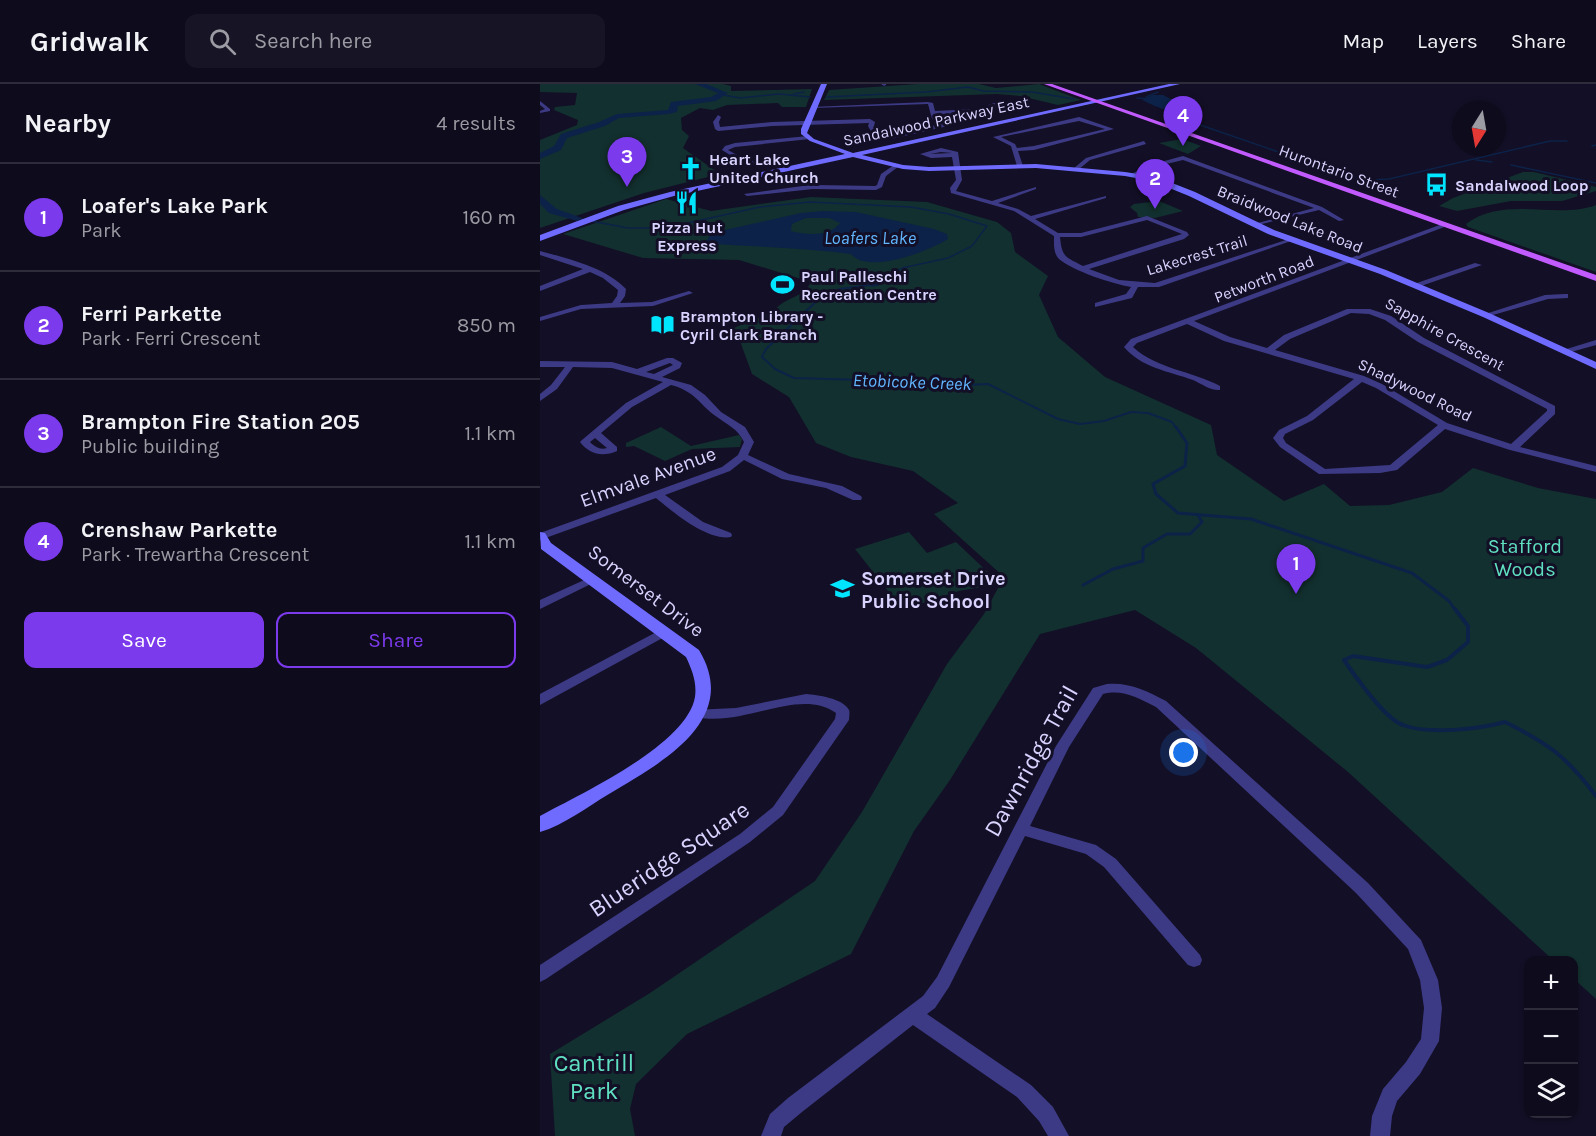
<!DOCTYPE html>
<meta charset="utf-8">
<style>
:root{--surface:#0e0b1c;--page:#171425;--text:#f1f3f6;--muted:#9b9ba3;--line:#2e2b3b;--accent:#7c3aed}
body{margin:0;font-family:Karla,sans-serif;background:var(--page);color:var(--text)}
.controls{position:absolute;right:18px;bottom:18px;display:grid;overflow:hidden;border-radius:12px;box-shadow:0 2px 4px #0004}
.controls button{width:54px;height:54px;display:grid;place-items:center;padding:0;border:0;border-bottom:2px solid var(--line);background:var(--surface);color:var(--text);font:30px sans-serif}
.compass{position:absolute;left:912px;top:18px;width:54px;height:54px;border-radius:50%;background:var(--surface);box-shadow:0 2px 4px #0004;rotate:191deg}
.you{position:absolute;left:644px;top:669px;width:21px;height:21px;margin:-15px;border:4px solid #fff;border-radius:50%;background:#1a73e8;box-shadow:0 0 0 9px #1a73e833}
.badge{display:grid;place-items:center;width:39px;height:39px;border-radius:50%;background:var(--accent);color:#fff;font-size:20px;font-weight:700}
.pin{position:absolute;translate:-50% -50px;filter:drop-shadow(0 2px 3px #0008)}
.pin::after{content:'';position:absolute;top:32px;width:21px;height:18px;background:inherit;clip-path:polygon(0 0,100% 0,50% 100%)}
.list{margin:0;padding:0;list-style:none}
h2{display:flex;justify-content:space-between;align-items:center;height:78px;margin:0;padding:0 24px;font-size:26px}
h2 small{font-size:20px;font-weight:400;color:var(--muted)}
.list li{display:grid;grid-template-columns:39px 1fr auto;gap:18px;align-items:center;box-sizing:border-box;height:108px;padding:0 24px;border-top:2px solid var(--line)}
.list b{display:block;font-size:22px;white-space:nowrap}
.list p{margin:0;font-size:20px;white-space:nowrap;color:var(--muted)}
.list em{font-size:20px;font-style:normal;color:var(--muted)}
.actions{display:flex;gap:12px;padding:18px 24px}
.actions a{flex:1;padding:14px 0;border:2px solid var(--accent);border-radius:12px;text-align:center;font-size:21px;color:var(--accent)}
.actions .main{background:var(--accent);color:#fff}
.icon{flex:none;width:33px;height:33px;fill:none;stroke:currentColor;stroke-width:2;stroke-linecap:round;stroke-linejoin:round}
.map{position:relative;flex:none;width:1056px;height:1052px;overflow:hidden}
header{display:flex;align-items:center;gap:36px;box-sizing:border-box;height:84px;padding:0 30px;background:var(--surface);border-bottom:2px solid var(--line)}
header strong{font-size:28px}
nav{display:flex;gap:33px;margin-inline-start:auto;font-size:21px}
.search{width:420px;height:54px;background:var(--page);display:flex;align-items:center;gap:15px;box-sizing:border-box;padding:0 21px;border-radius:12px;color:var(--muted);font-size:22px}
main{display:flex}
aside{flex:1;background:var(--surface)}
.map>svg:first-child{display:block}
</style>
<header>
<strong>Gridwalk</strong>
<div class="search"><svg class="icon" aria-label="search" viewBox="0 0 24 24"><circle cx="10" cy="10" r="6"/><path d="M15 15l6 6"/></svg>Search here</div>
<nav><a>Map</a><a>Layers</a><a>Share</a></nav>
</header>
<main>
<aside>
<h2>Nearby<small>4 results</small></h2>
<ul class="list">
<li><span class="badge">1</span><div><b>Loafer's Lake Park</b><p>Park</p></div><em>160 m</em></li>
<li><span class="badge">2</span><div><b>Ferri Parkette</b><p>Park · Ferri Crescent</p></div><em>850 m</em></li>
<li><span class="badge">3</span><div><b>Brampton Fire Station 205</b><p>Public building</p></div><em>1.1 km</em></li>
<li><span class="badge">4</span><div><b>Crenshaw Parkette</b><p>Park · Trewartha Crescent</p></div><em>1.1 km</em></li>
</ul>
<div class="actions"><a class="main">Save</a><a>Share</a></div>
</aside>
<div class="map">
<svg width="1056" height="1052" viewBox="0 0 1056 1052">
<rect width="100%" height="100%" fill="#130f26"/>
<!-- green -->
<g fill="#12302f">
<path d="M0,0h183l8,2v5l81,-2 -6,18h-24l-4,-4 -51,2 -14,5 -13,-2 -19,10 1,12 7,6 -6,12 37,26 -76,19 -104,35v-88l37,-15 1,-5 -24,-10 1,-3 20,-2 2,-12 -37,-1z"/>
<path d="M378,0h61l17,4 43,-4 42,16 -23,5 -38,-9 -23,-2 -173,6 5,-10z"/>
<path d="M642,55l19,7 -13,8 -29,-11z"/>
<path d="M983,88h11l62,15v4l-34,10h-51l-54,10 -18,-5 14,-8z"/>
<path d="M271,113l116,5 70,20 14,11 4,19 33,24 -9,19 19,42 47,40 106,48 6,30 67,46 40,-17 26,22 39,-1 53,-13 31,-24 65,20 58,11v500l-22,-20v-19h-21l-205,-188 -152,-124 -61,-38 -95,24 -90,146 -36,51 -63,123 -164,80 -51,50 -6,25 5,27h-80l-5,-82 100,-61 165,-112 47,-69 85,-148 37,-50 20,-37 -70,-63 24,-11 -45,-32 -62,-14 -35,-14 -27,-46 -37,-23 -12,-33 -23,-6 57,-24c10,-14 30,-13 37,-29l-72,-22 -96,-2 -80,-24 103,-35 45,12z"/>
<path d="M619,117l24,10 -28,7 -17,-1 -1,-4 -7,-6 4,-3z"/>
<path d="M1056,121v67l-128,-45 -2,-3c39,-29 91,-4 130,-19z"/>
<path d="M121,343l30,19 48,-11 3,4 -2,8 -48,2 -27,12 -31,-15 -8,1v-4z"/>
<path d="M369,448l18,21 29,-11 39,37 -2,6 -34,6 -56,19 -48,-61z"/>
</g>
<!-- water -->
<g fill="#0c2248" fill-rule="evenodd">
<path d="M613,11h10l12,6 -3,3 18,3c-13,12 -34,-1 -48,-7z"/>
<path d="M283,127l33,1 78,17 13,5 1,5c-19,12 -80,36 -97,15 -46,-6 -91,-7 -137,-10l-7,-3 3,-6 10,-4 81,-18zM266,134h23l11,5c-10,14 -34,12 -49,8l1,-7z"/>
</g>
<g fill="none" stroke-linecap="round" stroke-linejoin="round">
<!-- stream-far3 -->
<g stroke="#0c2248" stroke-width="1.5">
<path d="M254,10l10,-2"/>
<path d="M183,11l17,3 39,-4 31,3"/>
<path d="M287,13l99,-5 42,-5 15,4 49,1 42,7"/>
<path d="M606,13l12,-5"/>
<path d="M597,14l13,1"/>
<path d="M637,26l-1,3 4,5 165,57 24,5 20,-1 161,-38h17"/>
<path d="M1052,62l4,-1"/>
<path d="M936,76l16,2"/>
<path d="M971,81l85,18"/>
<path d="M37,134l8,2"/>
<path d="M51,137l37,7h37l95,-21 50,-5 101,5 38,7 38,12 -15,20 -24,12 -46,10 -24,17 -6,1"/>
</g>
<!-- stream-far2 -->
<path stroke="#0c2248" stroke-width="2" d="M339,200l-39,5 -17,6 -57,54 -4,8 13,12 19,9 106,3 41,5 47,-2 70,35 22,5 24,-3 27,-9 17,1 24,9 5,7"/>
<!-- stream-far1 -->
<g stroke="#0c2248" stroke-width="3">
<path d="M636,343l11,16 -2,23 -32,18 3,10 22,19 73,6 161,54 37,28 7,10"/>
<path d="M543,501l30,-16 30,-8v-13l24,-14h23l12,-12 -4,-7"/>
</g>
<!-- stream -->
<path stroke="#0c2248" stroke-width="4" d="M915,525l13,17v16l-21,18 -20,7 -74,-11 -9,4c11,16 41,59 59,65 26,10 76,4 102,-3 44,22 61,34 91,74"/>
<!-- river -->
<g fill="#0c2248" fill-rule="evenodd">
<path d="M155,0h11l22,9 -12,8 -38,5 -1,6 -8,2 -50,4 -14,8 -38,12 -6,12 -21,9v-6l14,-7 7,-12 38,-12 18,-8 51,-4 3,-8 40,-5 7,-4z"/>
<path d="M0,111l17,14 25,9 -5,3 -28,-8 -9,-9z"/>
</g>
<!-- street -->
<g fill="#3d3a85" fill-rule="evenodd">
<path d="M341,0h5v1l-2,1z"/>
<path d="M0,17l10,8v2l-10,2v-2l5,-2 -5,-4z"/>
<path d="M388,18l5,1 2,8 42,-2 20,-7 4,1c-17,14 -44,11 -65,11l1,4 11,6v2l-57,13 -19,-6 -4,-7 1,-3 -97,3 -54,5 -3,-2 -2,-7 5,-7 3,2 -2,5 1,5 52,-5 98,-3 5,3 -1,4 2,5 15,4 50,-11 -9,-5 -4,-15 -115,4 -2,-1z"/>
<path d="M539,33l35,12 -80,21 -16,1 5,15 -3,2 -3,-2 -6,-20 -18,-9zM539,37l26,8 -71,17 -17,2 -2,-4 -14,-7z"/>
<path d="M268,52l2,3 -75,8 -7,3 18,10 14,2 -2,3 -15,-2 -21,-13 3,-4 10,-3z"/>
<path d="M604,57l2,3 -56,16 -12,10 -5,-1 13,-11z"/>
<path d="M401,64l17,4 4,28 -6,11 36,10 44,-14v2l-38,14 20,6 13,7 75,-20v2l-71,21 23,14h23l66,-17 40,16 2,3 -5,4 -95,30 30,11 36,3 134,-44 5,1 -135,47h-21l-6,11 -37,9v-4l31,-9 5,-7c-18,-3 -58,-16 -72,-28 -6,-6 -5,-16 -5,-23l-40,-25 -63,-18 -1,-5 6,-8 -4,-23 -21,1 -11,-4zM401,68l11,1 -22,1zM607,136l35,14 -99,32c-17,-9 -21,-8 -23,-29h21z"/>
<path d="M643,72l139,51 22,13 -5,1 -20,-11 -65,16v-2l60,-16 -131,-48 -33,8 -15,8 -5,-1 16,-9z"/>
<path d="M354,81l5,1 -13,10 -4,11 -6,3 -63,-1 -66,7 -3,-2 66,-9 2,-6 -3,-3 3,-2 6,4 -2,7 59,1 2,-1 4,-11z"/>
<path d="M905,139l3,2 -1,1 -253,95 36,16 37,11 17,-13 63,-26h23l21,7 33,22 131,68v8l-35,33 76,19v6l-86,-22 -65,-21 -48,41 -17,3 -61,1 -39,-27 -7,-9 6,-8 28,-14 47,-37 -130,-38 -37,-17 -50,19 -4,4c24,22 59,24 87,39v4c-9,1 -18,-6 -27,-10 -25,-9 -51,-12 -69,-33l7,-8zM811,229l18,1 16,6 33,22 129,67v2l-36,33 -64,-21 -65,-39 -18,-8 -89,-26 15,-11zM822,298l14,6 62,37 -48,40 -65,4 -39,-26 -3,-5 2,-4 28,-14z"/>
<path d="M0,167c29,8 65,16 86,38l-1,7 -5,7 32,-1 37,-11 4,2 -40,13 -72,3 -41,12v-4l41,-12 31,-2 5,-7 1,-6 -15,-12 -13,-6 -50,19v-5l43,-17 -43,-14z"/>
<path d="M935,179l7,2 -64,22 -7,-2z"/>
<path d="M1025,210h3v4l-20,1 -62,18 -4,-2 63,-20z"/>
<path d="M1056,256v5l-32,9 -4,-3z"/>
<path d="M127,274h6l9,5 -2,5 -18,9 29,8 14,10 16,17 24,15 9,15 -6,13 41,19 53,12 19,10 1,2 -1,2h-8l-27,-12 -44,-9 -38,-19 -14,11 -65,24 38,27 28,11 1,2 -1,2c-24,4 -58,-25 -75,-39l-116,42v-7l182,-66 16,-12 6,-13c-7,-14 -15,-16 -27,-25 -19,-13 -20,-25 -46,-32l-39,22 -31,26 16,14v4c-14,6 -27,4 -37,-9l2,-2 44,-37 37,-21 -51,-14 -39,-1 -16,22 -17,12v-7l11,-9 14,-18h-25v-6l72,1 25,7zM130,279l3,2 -19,9 -8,-2zM55,354l12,10c-7,2 -12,-1 -17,-6z"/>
<path d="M53,492l4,1 2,2 -2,2 -57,28v-9z"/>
<path d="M124,544l6,4 -2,3 -128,70v-11z"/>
<path d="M567,600c22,-2 40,7 59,17l202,182 53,57 17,40 4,28 -3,33 -19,33 -23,27 -5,15 -2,20h-20l2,-20 11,-27 23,-27 15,-23 3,-31 -4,-28 -12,-31 -52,-56 -200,-186c-18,-9 -33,-18 -53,-13l-34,53 -39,79 66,19 20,14 84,96 2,5 -2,5 -6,2 -6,-2 -84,-98 -18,-13 -61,-18 -76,151 -14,21 -8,6 104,71 22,22 16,29h-21l-9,-15 -22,-24 -104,-72 -111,87 -18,15 -3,9h-20l9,-22 18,-16 135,-102 14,-19 119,-231 37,-58z"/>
<path d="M266,610c11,1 37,4 43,16 1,2 0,8 0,10l-66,95 -33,27 -204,137 -6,3v-17l200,-131 33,-27 62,-88 1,-6c-38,-27 -96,17 -143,3l-2,-3 2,-3 43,-2z"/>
</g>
<!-- secondary -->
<g fill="#6f6bff" fill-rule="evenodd">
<path d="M281,0h6l-20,49 7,6 39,14 316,-69h11l-318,71 41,10 26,2 107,-3 89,8 32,5 38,15 79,38 112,40 103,43 107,49v7l-113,-52 -103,-43 -112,-40 -79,-38 -37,-15 -27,-5 -89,-8 -107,3 -26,-2 -50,-12 -179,39 -50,14 -84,31v-6l78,-29 52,-14 175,-38 -35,-13 -9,-7v-5z"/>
<path d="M0,448l5,1 6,10 148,107c43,71 -40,114 -90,144 -22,13 -45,31 -69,38v-16c40,-22 147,-71 155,-119 2,-15 -3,-27 -9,-40l-145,-108z"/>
</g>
<!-- primary -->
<path fill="#c25bff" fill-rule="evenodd" d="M504,0h8l544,191v6z"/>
</g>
<!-- icons -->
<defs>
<symbol id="church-bare" viewBox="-9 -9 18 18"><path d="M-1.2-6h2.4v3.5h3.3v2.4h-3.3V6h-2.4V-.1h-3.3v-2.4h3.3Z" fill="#00e5ff" stroke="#130f26" stroke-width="2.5" paint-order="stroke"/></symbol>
<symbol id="bus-bare" viewBox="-9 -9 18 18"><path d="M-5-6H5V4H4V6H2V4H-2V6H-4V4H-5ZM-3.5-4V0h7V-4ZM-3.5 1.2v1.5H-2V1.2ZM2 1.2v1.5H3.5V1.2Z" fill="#00e5ff" stroke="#130f26" stroke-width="2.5" paint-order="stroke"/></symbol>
<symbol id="restaurant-bare" viewBox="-9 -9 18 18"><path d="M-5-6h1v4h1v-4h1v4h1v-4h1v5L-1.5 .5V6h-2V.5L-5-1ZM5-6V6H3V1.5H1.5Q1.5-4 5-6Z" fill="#00e5ff" stroke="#130f26" stroke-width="2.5" paint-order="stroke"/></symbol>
<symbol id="stadium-bare" viewBox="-9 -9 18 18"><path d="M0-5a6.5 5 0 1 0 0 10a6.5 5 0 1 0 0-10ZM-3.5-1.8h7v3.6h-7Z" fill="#00e5ff" stroke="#130f26" stroke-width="2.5" paint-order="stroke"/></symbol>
<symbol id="library-bare" viewBox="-9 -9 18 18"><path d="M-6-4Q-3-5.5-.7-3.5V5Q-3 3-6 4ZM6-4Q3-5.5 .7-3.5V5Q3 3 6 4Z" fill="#00e5ff" stroke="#130f26" stroke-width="2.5" paint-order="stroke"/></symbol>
<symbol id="school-bare" viewBox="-9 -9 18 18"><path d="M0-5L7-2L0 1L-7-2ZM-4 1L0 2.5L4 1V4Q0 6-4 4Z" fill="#00e5ff" stroke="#130f26" stroke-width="2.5" paint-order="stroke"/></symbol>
</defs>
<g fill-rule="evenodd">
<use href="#church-bare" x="134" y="68" width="33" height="33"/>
<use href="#bus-bare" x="880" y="84" width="33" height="33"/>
<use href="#restaurant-bare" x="130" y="102" width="33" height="33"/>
<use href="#stadium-bare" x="226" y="184" width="33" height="33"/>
<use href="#library-bare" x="106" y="224" width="33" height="33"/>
<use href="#school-bare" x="286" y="488" width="33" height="33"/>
</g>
<g text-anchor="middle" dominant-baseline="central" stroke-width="6" stroke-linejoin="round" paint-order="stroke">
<!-- far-street labels -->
<g font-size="16" fill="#d9d4ff" stroke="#130f26">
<text transform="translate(396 37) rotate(-12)">Sandalwood Parkway East</text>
<text transform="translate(799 87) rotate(20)">Hurontario Street</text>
<text transform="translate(750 135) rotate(22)">Braidwood Lake Road</text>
<text transform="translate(657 171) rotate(-17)">Lakecrest Trail</text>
<text transform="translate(724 195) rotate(-21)">Petworth Road</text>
<text transform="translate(905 250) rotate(29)">Sapphire Crescent</text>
<text transform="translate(875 306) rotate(26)">Shadywood Road</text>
</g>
<!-- far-poi labels -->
<g font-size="16" font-weight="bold" fill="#d9d4ff" stroke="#130f26" text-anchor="start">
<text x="169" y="75">Heart Lake<tspan x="169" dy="18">United Church</tspan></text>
<text x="915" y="101">Sandalwood Loop</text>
<text x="147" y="143" text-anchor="middle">Pizza Hut<tspan x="147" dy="18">Express</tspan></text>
<text x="261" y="192">Paul Palleschi<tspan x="261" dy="18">Recreation Centre</tspan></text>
<text x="140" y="232">Brampton Library -<tspan x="140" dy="18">Cyril Clark Branch</tspan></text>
</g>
<!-- far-water labels -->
<g font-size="18" font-style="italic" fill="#62b6ff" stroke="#130f26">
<text x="330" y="154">Loafers Lake</text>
<text transform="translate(372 298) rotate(2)">Etobicoke Creek</text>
</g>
<!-- street labels -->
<g font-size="20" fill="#d9d4ff" stroke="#130f26">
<text transform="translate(108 393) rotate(-20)">Elmvale Avenue</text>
<text transform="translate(106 507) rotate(37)">Somerset Drive</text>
</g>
<!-- park labels -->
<g font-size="20" fill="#5fe0c0" stroke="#130f26">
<text x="985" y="462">Stafford<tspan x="985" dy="23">Woods</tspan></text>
</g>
<!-- poi labels -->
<g font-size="20" font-weight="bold" fill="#d9d4ff" stroke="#130f26" text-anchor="start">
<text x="321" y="494">Somerset Drive<tspan x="321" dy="23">Public School</tspan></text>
</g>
<!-- near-street labels -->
<g font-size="24" fill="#d9d4ff" stroke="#130f26">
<text transform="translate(491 677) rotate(-61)">Dawnridge Trail</text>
<text transform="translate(129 775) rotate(-34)">Blueridge Square</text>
</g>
<!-- near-park labels -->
<g font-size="24" fill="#5fe0c0" stroke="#130f26">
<text x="54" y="979">Cantrill<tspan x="54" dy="28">Park</tspan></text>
</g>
</g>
</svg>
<div class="controls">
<button>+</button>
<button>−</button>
<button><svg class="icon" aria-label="layers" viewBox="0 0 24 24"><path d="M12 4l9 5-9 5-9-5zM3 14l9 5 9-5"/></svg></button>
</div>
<svg class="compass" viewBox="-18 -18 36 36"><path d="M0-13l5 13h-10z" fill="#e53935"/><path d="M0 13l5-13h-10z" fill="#9b9ba3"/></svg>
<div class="you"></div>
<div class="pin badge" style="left:756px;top:510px">1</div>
<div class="pin badge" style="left:615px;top:125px">2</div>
<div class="pin badge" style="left:87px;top:103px">3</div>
<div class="pin badge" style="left:643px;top:62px">4</div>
</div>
</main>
